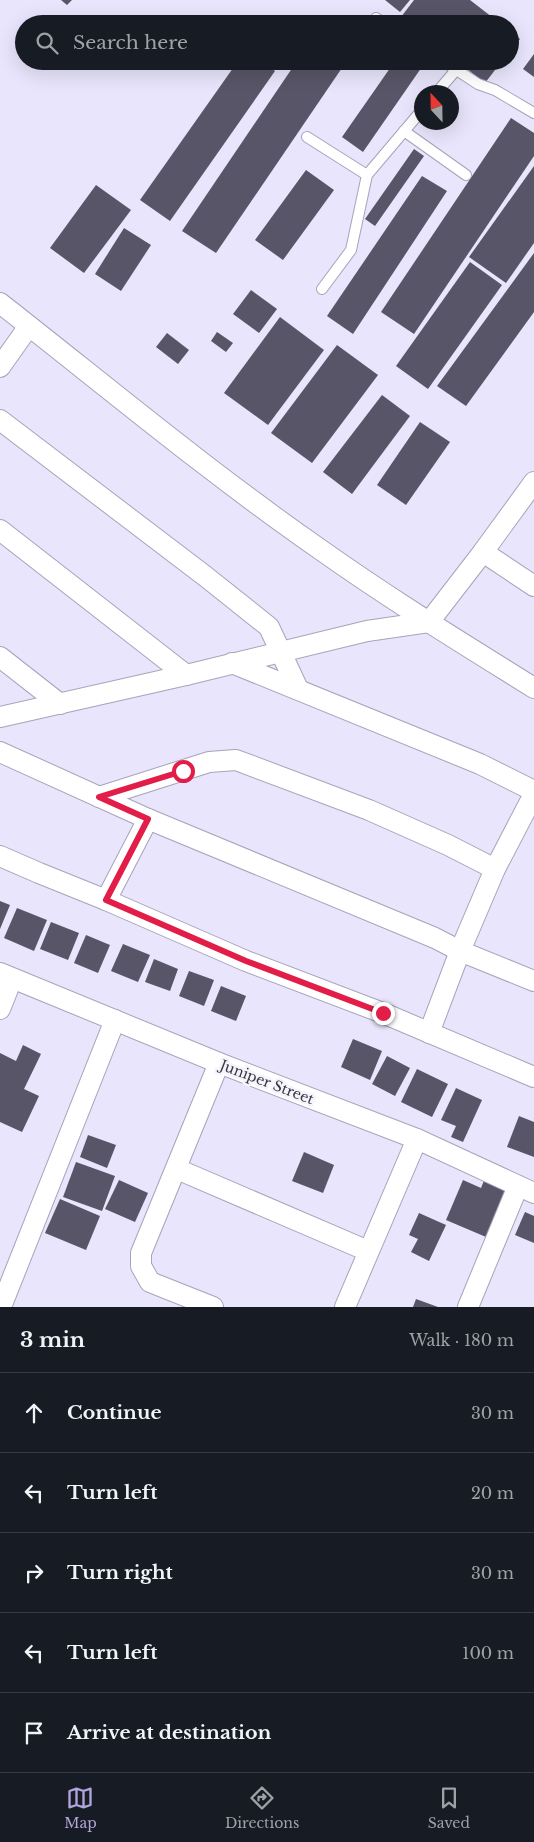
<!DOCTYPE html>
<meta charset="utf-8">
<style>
:root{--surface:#171b24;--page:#242831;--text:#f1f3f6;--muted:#9ea1a6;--line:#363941;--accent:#b2a5dc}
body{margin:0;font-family:"Libre Baskerville",serif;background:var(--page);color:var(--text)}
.compass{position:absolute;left:414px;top:85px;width:45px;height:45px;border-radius:50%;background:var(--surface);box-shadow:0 5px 20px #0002;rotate:338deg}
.stop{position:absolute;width:15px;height:15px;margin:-11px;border:4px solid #e11d48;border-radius:50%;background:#fff}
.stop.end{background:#e11d48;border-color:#fff;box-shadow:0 1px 5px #0008}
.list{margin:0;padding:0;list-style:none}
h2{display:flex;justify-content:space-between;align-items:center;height:65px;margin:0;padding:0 20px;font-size:21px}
h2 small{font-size:16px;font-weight:400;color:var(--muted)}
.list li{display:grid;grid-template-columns:32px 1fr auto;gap:15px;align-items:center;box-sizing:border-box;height:80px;padding:0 20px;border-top:1px solid var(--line)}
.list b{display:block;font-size:19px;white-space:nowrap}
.list em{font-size:16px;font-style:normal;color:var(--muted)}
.icon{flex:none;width:28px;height:28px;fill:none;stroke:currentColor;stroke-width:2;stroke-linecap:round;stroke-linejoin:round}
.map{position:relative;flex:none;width:534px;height:1307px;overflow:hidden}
.search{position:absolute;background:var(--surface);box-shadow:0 5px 20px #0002;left:15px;right:15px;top:15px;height:55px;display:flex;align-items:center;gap:12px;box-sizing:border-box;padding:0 18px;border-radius:28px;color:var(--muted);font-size:19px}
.sheet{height:465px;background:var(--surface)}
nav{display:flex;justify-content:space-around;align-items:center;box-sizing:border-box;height:70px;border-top:1px solid var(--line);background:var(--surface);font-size:14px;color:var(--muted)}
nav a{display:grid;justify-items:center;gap:2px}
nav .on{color:var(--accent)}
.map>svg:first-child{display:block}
</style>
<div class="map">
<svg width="534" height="1307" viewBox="0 0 534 1307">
<rect width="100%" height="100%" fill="#e8e5fc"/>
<!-- building -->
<g fill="#585568">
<path d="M61,0h11l-5,5z"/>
<path d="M385,0h25l-10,12z"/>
<path d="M414,0h56l31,24h-92l-8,-7z"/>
<path d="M510,31l10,8 -10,12z"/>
<path d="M534,54v23l-11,-8z"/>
<path d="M238,61h23l14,10 -105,150 -30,-21z"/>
<path d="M297,61l49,1 -130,191 -34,-22z"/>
<path d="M395,61h31l-63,91 -21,-15z"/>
<path d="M457,61h45l-17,22z"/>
<path d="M511,118l23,15v23l-120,178 -33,-22z"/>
<path d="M414,149l10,7 -49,70 -10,-7z"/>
<path d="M534,166v77l-28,40 -37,-26z"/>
<path d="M306,170l28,20 -51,70 -28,-20z"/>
<path d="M422,176l25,15 -94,143 -26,-18z"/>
<path d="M96,185l35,25 -47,63 -34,-25z"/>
<path d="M124,228l27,17 -30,46 -26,-17z"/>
<path d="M534,253v59l-68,94 -29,-20z"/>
<path d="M470,262l32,23 -74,104 -32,-23z"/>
<path d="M251,290l26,19 -18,24 -26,-19z"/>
<path d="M280,317l44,33 -56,75 -44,-32z"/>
<path d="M217,332l16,11 -7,9 -15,-11z"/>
<path d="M167,333l22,17 -11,14 -22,-17z"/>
<path d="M337,345l41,30 -66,88 -41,-30z"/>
<path d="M382,395l28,21 -58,78 -29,-22z"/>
<path d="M420,422l30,20 -44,63 -29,-20z"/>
<path d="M0,901l10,4 -10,24z"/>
<path d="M17,908l30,12 -13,31 -30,-13z"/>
<path d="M51,922l28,11 -11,27 -28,-11z"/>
<path d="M86,935l24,10 -12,28 -24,-10z"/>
<path d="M123,944l27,11 -12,27 -27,-11z"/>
<path d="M154,959l24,10 -8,22 -25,-9z"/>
<path d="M189,971l25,9 -10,26 -25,-10z"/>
<path d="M221,986l25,10 -10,25 -25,-10z"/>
<path d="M353,1039l29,12 -12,29 -29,-13z"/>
<path d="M23,1045l18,9 -17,35 15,7 -17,36 -22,-10v-69l16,8z"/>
<path d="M387,1056l23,12 -15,28 -23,-12z"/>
<path d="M417,1069l31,15 -16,33 -31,-15z"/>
<path d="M456,1088l26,12 -19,42 -12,-5 5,-11 -15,-6z"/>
<path d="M519,1116l15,6v35l-27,-10z"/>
<path d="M88,1135l28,10 -9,23 -27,-11z"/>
<path d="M304,1152l30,13 -11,28 -31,-12z"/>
<path d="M76,1162l39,14 -13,35 -39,-14z"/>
<path d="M485,1178l23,9 -22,50 -40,-17 17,-40 18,8z"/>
<path d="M119,1180l29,13 -13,29 -30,-13z"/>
<path d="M60,1199l40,17 -14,34 -41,-17z"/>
<path d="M525,1212l9,4v27l-19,-8z"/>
<path d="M419,1213l27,12 -17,36 -18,-9 7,-13 -9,-4z"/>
<path d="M416,1299l22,8h-25z"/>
</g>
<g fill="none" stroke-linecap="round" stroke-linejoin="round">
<defs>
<g id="service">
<path d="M376,18l9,6"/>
<path d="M443,61l35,23 17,6 39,23"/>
<path d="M437,92l19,-22"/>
<path d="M404,131l62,44"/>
<path d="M307,137l60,38"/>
<path d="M322,289l29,-39 16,-75 55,-65"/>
</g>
<g id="minor">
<path d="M0,303c106,83 210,170 321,247 69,49 141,93 213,138"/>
<path d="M0,367l29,-41"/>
<path d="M0,420l205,156 64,51 29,62"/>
<path d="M0,530l186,145"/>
<path d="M483,552l51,34"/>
<path d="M0,657l60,47"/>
<path d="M232,663l248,101 54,27"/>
<path d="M0,717l186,-42 181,-44 62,-9 54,-70 51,-70"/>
<path d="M0,752l148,67 287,119 25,13 74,30"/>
<path d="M99,797l110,-35 27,-2 133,50 79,35 47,24"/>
<path d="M0,856l39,17 67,27 140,61 137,52 151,64"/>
<path d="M106,900l42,-81"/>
<path d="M0,973l219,90 198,76 117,54"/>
<path d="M0,1009l12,-30"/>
<path d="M429,1033l31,-82 35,-82 39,-75"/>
<path d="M177,1169l191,82"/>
<path d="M1,1307l114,-287"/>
<path d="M213,1307l-63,-25 -9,-16v-13l78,-190"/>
<path d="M345,1307l72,-168"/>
<path d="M468,1307l50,-121"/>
</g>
</defs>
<!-- service casing -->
<use href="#service" stroke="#a6a4b9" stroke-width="12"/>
<!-- minor casing -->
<use href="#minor" stroke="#a6a4b9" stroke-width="22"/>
<!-- service -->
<use href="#service" stroke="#fff" stroke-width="10"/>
<!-- minor -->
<use href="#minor" stroke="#fff" stroke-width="20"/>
</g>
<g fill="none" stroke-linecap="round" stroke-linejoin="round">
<!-- route -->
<path stroke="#e11d48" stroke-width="6" d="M183,771l-84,26 49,22 -42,81 140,61 137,52"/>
</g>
<g text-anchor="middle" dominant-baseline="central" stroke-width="5" stroke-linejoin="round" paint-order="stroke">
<!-- street labels -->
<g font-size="14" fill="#3a3942" stroke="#f5f4fd">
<text transform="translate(267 1082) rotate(21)">Juniper Street</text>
</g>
</g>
</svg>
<svg class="compass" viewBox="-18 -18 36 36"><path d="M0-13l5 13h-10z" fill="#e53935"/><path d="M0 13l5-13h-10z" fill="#9ea1a6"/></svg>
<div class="stop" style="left:183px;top:771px"></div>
<div class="stop end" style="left:383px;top:1013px"></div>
<div class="search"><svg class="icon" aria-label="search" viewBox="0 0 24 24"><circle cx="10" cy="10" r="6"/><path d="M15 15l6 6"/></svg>Search here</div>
</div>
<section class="sheet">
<h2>3 min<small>Walk · 180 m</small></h2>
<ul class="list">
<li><svg class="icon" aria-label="ahead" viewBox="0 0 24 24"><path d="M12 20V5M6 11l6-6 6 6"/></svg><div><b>Continue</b></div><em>30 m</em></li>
<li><svg class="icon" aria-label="left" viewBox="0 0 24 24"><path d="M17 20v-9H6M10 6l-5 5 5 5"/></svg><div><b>Turn left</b></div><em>20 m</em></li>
<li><svg class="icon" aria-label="right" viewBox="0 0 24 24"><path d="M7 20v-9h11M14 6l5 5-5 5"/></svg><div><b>Turn right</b></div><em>30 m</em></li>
<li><svg class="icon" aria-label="left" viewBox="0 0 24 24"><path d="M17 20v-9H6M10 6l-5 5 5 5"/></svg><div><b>Turn left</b></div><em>100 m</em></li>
<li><svg class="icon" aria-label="arrive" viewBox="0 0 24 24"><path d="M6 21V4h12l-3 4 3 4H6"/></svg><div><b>Arrive at destination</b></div></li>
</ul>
</section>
<nav>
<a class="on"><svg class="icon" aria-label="map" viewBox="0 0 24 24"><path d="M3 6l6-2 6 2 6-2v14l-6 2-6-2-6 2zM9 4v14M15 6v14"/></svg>Map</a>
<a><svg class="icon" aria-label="directions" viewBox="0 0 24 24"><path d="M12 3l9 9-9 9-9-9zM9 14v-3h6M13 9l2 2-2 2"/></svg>Directions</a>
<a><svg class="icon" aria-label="saved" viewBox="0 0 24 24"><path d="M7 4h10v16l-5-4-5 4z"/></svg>Saved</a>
</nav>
